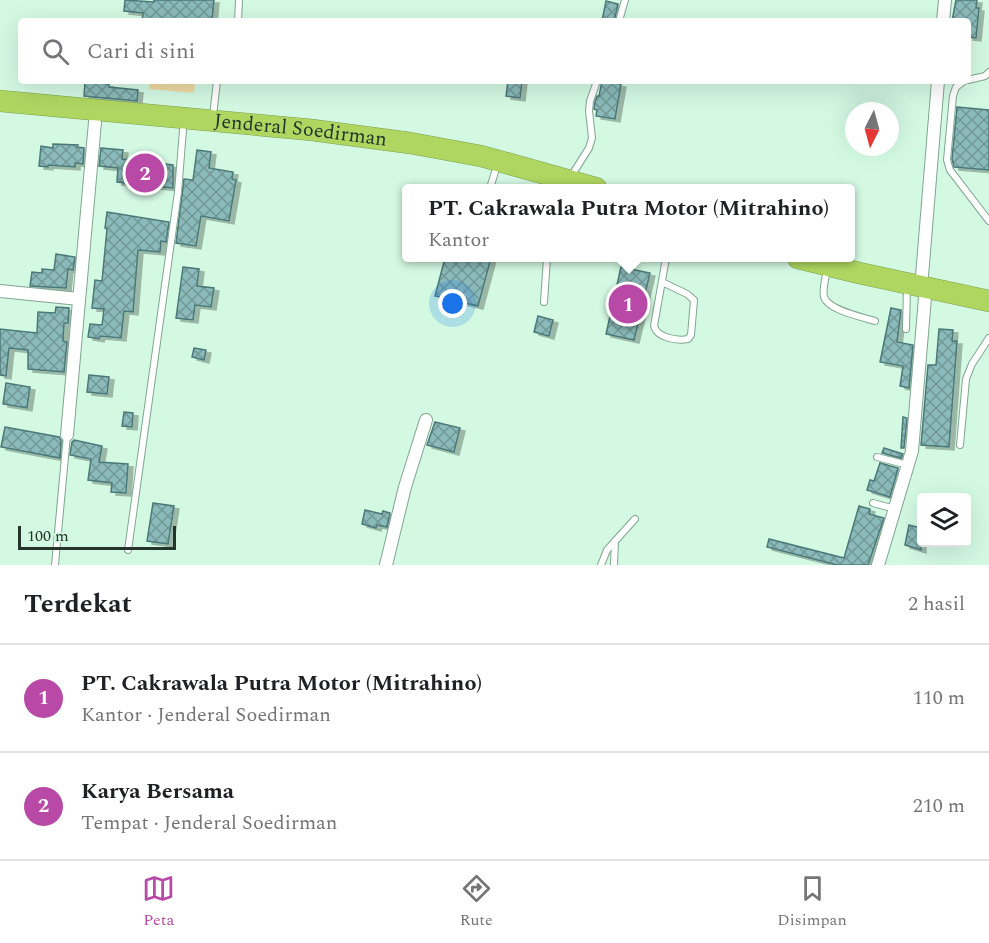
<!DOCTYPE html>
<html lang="id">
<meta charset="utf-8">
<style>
:root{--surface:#fff;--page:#f6f6f6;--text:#202124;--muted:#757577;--line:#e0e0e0;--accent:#b849a7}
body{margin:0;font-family:Spectral,serif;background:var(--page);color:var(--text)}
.controls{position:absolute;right:18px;bottom:18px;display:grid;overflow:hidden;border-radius:6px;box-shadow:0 6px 24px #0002}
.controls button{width:54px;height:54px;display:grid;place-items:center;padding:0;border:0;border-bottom:2px solid var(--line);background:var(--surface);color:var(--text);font:30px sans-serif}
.compass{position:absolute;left:845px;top:102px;width:54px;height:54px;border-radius:50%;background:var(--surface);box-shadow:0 6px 24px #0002;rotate:186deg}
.scale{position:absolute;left:18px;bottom:15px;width:158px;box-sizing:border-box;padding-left:6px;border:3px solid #26352c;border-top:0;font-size:16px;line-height:21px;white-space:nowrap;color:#26352c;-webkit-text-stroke:4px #d3f9e3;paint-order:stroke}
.you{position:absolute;left:453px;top:304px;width:21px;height:21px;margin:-15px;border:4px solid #fff;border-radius:50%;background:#1a73e8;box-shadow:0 0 0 9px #1a73e833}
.badge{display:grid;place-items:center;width:39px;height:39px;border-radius:50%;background:var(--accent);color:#fff;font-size:20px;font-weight:700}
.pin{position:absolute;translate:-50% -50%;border:3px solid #fff;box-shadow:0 2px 6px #0006}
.popup{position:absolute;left:402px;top:184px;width:453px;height:78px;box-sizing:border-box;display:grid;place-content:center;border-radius:6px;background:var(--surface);filter:drop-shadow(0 2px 4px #0005);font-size:20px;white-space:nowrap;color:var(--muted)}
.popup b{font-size:22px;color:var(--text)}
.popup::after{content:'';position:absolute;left:50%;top:100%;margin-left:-12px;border:12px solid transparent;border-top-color:var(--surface)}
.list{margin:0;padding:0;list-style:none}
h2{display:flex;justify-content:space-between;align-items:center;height:78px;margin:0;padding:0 24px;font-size:26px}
h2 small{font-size:20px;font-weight:400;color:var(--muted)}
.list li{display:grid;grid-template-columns:39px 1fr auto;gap:18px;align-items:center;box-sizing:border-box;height:108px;padding:0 24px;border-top:2px solid var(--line)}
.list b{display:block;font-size:22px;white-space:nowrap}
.list p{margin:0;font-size:20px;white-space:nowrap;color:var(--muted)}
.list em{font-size:20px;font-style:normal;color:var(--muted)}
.icon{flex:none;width:33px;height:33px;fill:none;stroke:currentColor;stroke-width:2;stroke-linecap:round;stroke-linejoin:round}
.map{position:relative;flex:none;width:989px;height:565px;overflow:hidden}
.search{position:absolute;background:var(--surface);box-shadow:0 6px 24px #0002;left:18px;right:18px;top:18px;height:66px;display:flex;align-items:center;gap:15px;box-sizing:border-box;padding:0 21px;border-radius:6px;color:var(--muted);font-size:22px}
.sheet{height:294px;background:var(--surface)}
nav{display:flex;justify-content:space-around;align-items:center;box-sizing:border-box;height:84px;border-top:2px solid var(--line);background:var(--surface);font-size:16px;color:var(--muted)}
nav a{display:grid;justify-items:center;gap:3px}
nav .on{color:var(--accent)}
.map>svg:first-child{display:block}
</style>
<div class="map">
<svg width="989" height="565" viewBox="0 0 989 565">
<defs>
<pattern id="building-cross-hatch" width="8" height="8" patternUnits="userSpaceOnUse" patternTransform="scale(1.5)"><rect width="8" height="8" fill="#8abab9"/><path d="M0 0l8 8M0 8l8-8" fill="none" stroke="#719897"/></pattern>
<filter id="shadow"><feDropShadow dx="5" dy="3" stdDeviation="0" flood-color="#0004"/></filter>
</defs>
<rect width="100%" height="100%" fill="#d3f9e3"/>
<!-- park -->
<path fill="#edd9a1" d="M150,81h45l-1,12 -45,-4z"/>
<!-- building -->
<g fill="url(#building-cross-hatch)" stroke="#4b7978" stroke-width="1.5" filter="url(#shadow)">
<path d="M125,0l29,2v-2h60l-2,21h-70l1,-8 -19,-2z"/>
<path d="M956,0h21l-1,8h3l-3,30 -8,-1v-16h-16z"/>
<path d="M606,1l12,3 -4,17h-12z"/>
<path d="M89,81h11l-1,2 10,1v3l29,3 -1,11 -53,-5 1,-14z"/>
<path d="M508,81h14l-2,17 -14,-2z"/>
<path d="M602,81l19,3 -6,35 -19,-3 1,-6 -3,-1 1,-7 2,-6h2z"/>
<path d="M957,107l32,3v60l-35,-3 -2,-8z"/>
<path d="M53,144l25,1 -1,2 7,1 -1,16 -8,-1v4l-27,-2v2l-9,-1 2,-20 12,2z"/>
<path d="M101,148l22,2 -1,9 51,6v23l-56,-6 1,-14 -19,-2z"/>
<path d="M197,150l14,2 -2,16 24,4 -1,7 4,1 -7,41 -28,-5 -5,30 -20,-3 8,-64 9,1z"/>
<path d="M107,212l62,10 -3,20 -5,-1 -1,11 -22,-2 -5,62 -9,-1 -3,27 -21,-2 -1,3 -11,-2 2,-13 12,1 2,-16 -12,-1 3,-28 7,1 5,-52 -2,-1z"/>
<path d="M56,254l19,3 -2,13 -5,-1 -2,19 -36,-2 2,-14 10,1v-4l12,1z"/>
<path d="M445,258h46l-13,48 -43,-10z"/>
<path d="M183,267l16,2 -2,17 17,2 -3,19 -16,-2 -2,15 -17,-2z"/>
<path d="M621,267l29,6 -16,67 -28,-6z"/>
<path d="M56,307l13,1 -1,15h-4l-1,18 4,1 -3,30 -36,-3v-19l-19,-2 -3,28 -6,-1v-46l37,4 1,-21 17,1z"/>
<path d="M891,308l10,2 -4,32 16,3 -4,43 -9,-2 3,-20 -23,-4z"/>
<path d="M538,316l15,4 -4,16 -15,-4z"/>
<path d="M939,329l14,1 -1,11h5l-8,106 -28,-2 7,-80h8z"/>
<path d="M194,348l12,2 -2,10 -12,-3z"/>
<path d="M89,375l20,2 -2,17 -20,-2z"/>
<path d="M6,383l24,4 -3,21 -24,-4z"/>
<path d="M124,412l9,1 -1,14 -10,-1z"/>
<path d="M903,417l4,1 -3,30h-3z"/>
<path d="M435,422l25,6 -6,24 -27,-7z"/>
<path d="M5,427l54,10 2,4 -1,17 -59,-11z"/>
<path d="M74,440l28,6 -3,16 29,2 -2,29 -15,-1 1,-9 -24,-3 3,-21 -21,-4 2,-13z"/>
<path d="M884,448l19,6 -2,4 -19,-5z"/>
<path d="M880,463l18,5 -8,29 -23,-7 3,-10 4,1z"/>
<path d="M153,503l21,3 -6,38 -21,-3z"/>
<path d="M859,506l11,3 -1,5 15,4 -16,47h-31l-70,-18 2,-8 75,19z"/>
<path d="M365,510l17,4 1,-3 7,2 -3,14 -10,-2 -1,3 -14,-4z"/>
<path d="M909,525l12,3v22l-16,-5z"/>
</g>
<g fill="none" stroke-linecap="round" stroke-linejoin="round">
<defs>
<g id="lane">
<path d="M238,21l1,-21"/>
<path d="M619,21l6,-21"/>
<path d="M968,80l17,-4 4,-4"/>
<path d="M964,81l-8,6 -3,9 -6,64 3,10 39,51"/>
<path d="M213,116l4,-35"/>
<path d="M570,178l19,-30 3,-10 -3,-27 1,-10 7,-20"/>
<path d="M490,188l5,-16"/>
<path d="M827,269c-1,8 -5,20 -3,28 4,13 38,20 51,24"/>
<path d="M662,282l25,12 7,6 -3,35 -3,4c-11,2 -31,-1 -34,-13l12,-68"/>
<path d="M544,302l3,-44"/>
<path d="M906,329l1,-43"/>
<path d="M960,445l6,-66 6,-15 17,-26"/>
<path d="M877,457l31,8"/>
<path d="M873,503l22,6"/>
<path d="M128,550l50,-358 5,-62"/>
<path d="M55,565l12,-130"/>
<path d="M601,565l6,-15 28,-31"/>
<path d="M614,565l1,-24"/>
</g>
<g id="street">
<path d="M943,21l2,-21"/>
<path d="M922,276l16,-195"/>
<path d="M0,291l79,8"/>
<path d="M67,435l28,-313"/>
<path d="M386,565l19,-78 21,-67"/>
<path d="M878,565l34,-114 14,-165"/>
</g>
<g id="highway">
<path id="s1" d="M0,101l312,29 98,13 71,13 115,32"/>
<path d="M798,258l61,15 130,28"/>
</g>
</defs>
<!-- lane casing -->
<use href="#lane" stroke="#81a591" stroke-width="8"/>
<!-- street casing -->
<use href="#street" stroke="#81a591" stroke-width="14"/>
<!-- highway casing -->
<use href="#highway" stroke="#7f9e4e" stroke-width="22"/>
<!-- lane -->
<use href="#lane" stroke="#fff" stroke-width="6"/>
<!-- street -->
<use href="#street" stroke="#fff" stroke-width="12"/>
<!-- highway -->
<use href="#highway" stroke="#afd661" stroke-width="21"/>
</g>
<g text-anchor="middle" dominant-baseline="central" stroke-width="5" stroke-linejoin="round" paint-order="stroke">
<!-- street labels -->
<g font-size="20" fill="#26352c" stroke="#d3f9e3">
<text stroke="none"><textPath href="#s1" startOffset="302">Jenderal Soedirman</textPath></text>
</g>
</g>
</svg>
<div class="controls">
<button><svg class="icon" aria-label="layers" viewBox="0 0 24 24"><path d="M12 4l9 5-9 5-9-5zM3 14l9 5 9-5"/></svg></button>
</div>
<svg class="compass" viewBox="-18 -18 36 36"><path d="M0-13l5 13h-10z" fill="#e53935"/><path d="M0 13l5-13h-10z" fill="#757577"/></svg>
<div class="scale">100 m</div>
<div class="you"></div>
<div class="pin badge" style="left:628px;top:304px">1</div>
<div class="popup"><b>PT. Cakrawala Putra Motor (Mitrahino)</b>Kantor</div>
<div class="pin badge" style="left:145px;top:173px">2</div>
<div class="search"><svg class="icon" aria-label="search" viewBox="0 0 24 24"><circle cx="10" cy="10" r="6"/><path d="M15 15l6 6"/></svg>Cari di sini</div>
</div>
<section class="sheet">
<h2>Terdekat<small>2 hasil</small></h2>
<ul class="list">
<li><span class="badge">1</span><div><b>PT. Cakrawala Putra Motor (Mitrahino)</b><p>Kantor · Jenderal Soedirman</p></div><em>110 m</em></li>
<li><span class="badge">2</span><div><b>Karya Bersama</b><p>Tempat · Jenderal Soedirman</p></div><em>210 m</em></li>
</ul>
</section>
<nav>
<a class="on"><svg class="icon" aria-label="map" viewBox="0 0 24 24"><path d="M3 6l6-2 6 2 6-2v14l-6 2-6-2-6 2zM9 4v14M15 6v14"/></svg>Peta</a>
<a><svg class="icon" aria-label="directions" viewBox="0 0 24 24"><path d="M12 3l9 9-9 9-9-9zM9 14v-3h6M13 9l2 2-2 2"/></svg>Rute</a>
<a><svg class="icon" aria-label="saved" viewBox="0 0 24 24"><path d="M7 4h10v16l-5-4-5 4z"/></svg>Disimpan</a>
</nav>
